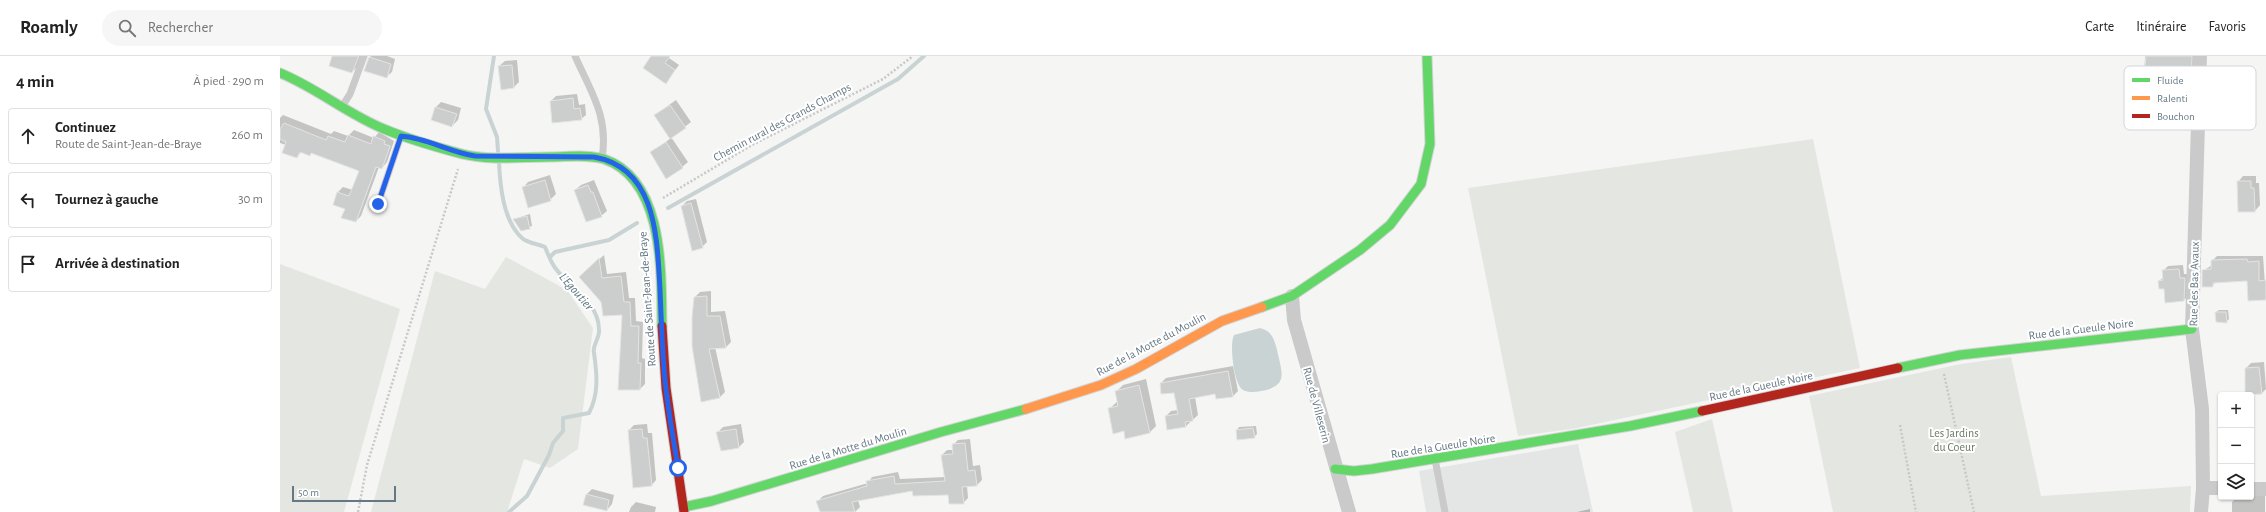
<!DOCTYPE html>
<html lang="fr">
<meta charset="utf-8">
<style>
:root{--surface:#fff;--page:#f6f6f6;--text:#222;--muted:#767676;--line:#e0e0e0}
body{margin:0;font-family:"Alegreya Sans",sans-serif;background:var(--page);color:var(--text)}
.controls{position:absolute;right:12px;bottom:12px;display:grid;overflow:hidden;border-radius:4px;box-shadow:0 1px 3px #0004}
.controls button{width:36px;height:36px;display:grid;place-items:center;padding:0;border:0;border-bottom:1px solid var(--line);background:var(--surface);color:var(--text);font:20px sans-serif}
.scale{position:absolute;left:12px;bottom:10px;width:104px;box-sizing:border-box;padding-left:4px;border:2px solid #657884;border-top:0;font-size:11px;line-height:14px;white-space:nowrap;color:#657884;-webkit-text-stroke:3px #fff;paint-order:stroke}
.stop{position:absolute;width:12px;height:12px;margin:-9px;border:3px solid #2563eb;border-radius:50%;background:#fff}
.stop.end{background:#2563eb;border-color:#fff;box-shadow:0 1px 4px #0008}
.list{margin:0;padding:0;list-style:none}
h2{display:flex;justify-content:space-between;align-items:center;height:52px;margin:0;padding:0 16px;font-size:17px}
h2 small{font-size:13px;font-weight:400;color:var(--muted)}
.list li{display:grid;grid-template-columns:26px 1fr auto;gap:12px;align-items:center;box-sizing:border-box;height:56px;margin:0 8px 8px;padding:0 8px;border:1px solid var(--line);border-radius:4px}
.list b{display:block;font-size:15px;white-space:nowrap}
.list p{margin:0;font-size:13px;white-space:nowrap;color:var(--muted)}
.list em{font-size:13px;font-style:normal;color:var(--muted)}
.icon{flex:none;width:22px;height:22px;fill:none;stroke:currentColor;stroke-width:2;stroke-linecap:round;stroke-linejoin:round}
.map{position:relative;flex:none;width:1986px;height:456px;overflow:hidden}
header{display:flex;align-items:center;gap:24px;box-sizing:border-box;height:56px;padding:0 20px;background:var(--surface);border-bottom:1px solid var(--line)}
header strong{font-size:19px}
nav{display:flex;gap:22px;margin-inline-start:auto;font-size:14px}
.search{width:280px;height:36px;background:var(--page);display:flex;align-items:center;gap:10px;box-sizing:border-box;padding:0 14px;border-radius:22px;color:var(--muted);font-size:15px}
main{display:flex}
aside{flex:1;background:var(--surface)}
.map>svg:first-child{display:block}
</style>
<header>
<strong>Roamly</strong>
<div class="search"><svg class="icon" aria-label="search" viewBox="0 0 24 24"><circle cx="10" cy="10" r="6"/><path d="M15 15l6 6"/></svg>Rechercher</div>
<nav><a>Carte</a><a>Itinéraire</a><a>Favoris</a></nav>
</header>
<main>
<aside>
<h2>4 min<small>À pied · 290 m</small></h2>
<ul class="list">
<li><svg class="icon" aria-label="ahead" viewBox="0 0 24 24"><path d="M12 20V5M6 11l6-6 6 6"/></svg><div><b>Continuez</b><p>Route de Saint-Jean-de-Braye</p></div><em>260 m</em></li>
<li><svg class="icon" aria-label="left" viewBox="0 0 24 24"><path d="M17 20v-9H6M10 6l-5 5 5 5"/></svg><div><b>Tournez à gauche</b></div><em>30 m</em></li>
<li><svg class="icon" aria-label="arrive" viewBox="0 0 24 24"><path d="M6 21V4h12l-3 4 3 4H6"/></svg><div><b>Arrivée à destination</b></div></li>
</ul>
</aside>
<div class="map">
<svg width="1986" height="456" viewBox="0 0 1986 456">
<rect width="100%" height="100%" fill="#f5f5f4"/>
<!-- built -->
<path fill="#e4e5e5" d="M1298,388l15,68h-167l-7,-41z"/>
<!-- green -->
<g fill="#e4e7e1">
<path d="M1533,83l47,229 -288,61 -54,7 -50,-248z"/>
<path d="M226,201l61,33 26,38 -15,121 -28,19 -26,-9 -17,53h-136l64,-241 50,18z"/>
<path d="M0,208l120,45 -56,203h-64z"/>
<path d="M1731,301l30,139 150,-10 -1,26h-357l-24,-116 152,-32z"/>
<path d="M1432,363l21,93h-40l-18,-80z"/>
</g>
<!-- water -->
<path fill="#c9d3d4" d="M980,272c12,3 14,11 17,22 5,23 12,36 -16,41 -6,1 -12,2 -18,-1 -9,-5 -14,-46 -9,-55z"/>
<!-- shadow -->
<g fill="#0003">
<path d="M53,0h28l-3,10 -6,6z"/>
<path d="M91,0h16l8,3 -3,13 -6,5 -16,-20z"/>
<path d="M372,0h18l-1,2 10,7 -13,17z"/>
<path d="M1865,0h55l-1,51 -10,10 -61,-25 10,-10h6z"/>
<path d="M237,4l2,22 -5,5 -15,-21 6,-5z"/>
<path d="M297,38l2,11 6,-1 1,11 -5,4 -30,-18 5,-5z"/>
<path d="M396,44l15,22 -20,15 17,25 -6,5 -31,-14 20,-15 -16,-23z"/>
<path d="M161,46l20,6 -3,12 -6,6 -20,-7 4,-12z"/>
<path d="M3,59l48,19 3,-3 14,5 6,-6 20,8 5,-6 15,9 -7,21 -5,6 -3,-1 -18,49 -5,5 -18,-29 5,-5 10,3 7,-19 -47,-19 -4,3 -7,-3 -6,5 -10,-12 -6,-2v-25z"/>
<path d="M270,119l6,19 -6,6 -27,-12 5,-6z"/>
<path d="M1963,120h13v7h3l1,22 -5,6 -17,-29z"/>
<path d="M314,124l13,31 -6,5 -26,-26 6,-5z"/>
<path d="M416,143l11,43 -5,5 -20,-41 5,-5z"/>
<path d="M250,158l2,12 -11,4 -7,-11z"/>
<path d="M324,199l3,19 19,-2 3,26h6l1,23 7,1 -1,36 3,1v25l-5,5 -17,-75 -21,-12 -17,-30z"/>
<path d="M1937,200h46l3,43 -18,-19 -32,2 -4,4 -9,-15 9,-6v-4z"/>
<path d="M1903,209l1,9h5v21l-5,5 -19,-12 -6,-7 5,-4 -1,-6 5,-5z"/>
<path d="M431,235v21l14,-1 6,31 -5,5h-11l10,45 -5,5 -25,-100 5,-5z"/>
<path d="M1939,254h9l1,9 -3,3 -10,-10z"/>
<path d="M1984,306l2,27 -4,4 -16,-25 5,-5z"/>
<path d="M953,310l5,25 -5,5 -17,-3 -21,4 3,18 -12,11 -20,-10 5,-5 7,-1 -3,-19 -14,-8 5,-5z"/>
<path d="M866,323l10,47 -7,7 -25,-3 -15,-21 9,-8 -2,-9 7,-7z"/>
<path d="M367,368l1,9h4l4,47 -5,6 -22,-56 5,-5z"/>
<path d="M461,368l3,18 -5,5 -21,-15 5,-5z"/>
<path d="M976,370l1,8 -3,3 -17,-7 2,-3z"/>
<path d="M690,383l3,27 7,-1 2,15 -5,5 -10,1 1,12 -5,5 -14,-9 -36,-4 -55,10 2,7 -5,5h-34l-3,-11 5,-5 45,-13 4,-6 26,-5 2,7 46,-2 -4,-22 5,-5h7l-1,-5 5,-5z"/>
<path d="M312,433l22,6 -2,9 -5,6 -23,-6 3,-10z"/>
<path d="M1971,438l14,1v17h-33v-10l5,-5h14z"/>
<path d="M356,446l20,5 -1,5h-26l2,-5z"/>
<path d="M1310,453v3h-13z"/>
</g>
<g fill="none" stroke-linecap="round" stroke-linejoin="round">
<!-- stream -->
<g stroke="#c9d3d4" stroke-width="4">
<path d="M214,0l-8,53 11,28 1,14"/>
<path d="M219,106c1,23 4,59 23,76 5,5 16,6 23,9 3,7 6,16 11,22 14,19 43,33 43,61 1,8 -7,15 -5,23 3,21 5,41 -5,60l-26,5v13l-10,12 -4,12 -22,41 -18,16"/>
<path d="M388,152l230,-129 26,-23"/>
<path d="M270,201l5,-5 54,-12 28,-17"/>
</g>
</g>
<!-- building -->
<g fill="#cccece" stroke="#e4e4e4">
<path d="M52,0h27l-7,17 -23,-7z"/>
<path d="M371,0h19l-5,7 10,7 -9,14 -23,-16z"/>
<path d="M1866,0h46l-2,62 -64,-1 1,-26 15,1z"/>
<path d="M89,1l22,7 -4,14 -23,-7z"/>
<path d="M232,9l2,23 -13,2 -3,-24z"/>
<path d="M293,42l1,11 6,-1 2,12 -30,3 -2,-22z"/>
<path d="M390,49l16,23 -16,11 -16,-24z"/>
<path d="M155,51l22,7 -5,13 -21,-7z"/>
<path d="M4,67l42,17 2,-4 17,6 3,-7 23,9 2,-8 12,5 -1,3 6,2 -8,23 -6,-2 -20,55 -15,-4 4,-9 -12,-4 4,-13 12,4 10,-25 -48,-18 -1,3 -10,-4 -3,6 -15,-5 4,-11 -6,-3v-10z"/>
<path d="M386,86l17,26 -17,11 -16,-27z"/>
<path d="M265,124l6,21 -23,7 -6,-21z"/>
<path d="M1957,125h14v7h3l1,24h-17z"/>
<path d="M308,129l3,7h2l9,25 -16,5 -12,-32z"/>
<path d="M411,147l12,45 -11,3 -11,-45z"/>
<path d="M247,160l3,13 -9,2 -8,-12z"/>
<path d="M319,202l3,20 19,-2 3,26h6l1,24h8l-1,37h3l-1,27h-22l4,-75 -19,1 -2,-14 -22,-25z"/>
<path d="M1967,203l1,3 11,-1v20l7,-1v20l-18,1 -1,-20 -34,2v4h-11v-17l9,-1v-9z"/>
<path d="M1899,213l1,9h5l-1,23 -19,2 -1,-14h-5l-1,-8 5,-1 -1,-10z"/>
<path d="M427,240v20h13l6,32 -17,1 11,49 -19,4 -9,-56v-29l2,-20z"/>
<path d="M1935,256h11l1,11 -11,-1z"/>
<path d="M1979,311l3,27 -17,1v-27z"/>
<path d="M948,315l5,26 -17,2 -1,-5 -26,5 4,22 -8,1 1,5 -19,3 -2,-14 13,-2 -4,-21 -13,1 -1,-11z"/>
<path d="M859,329l11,48 -25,6 -1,-8 -11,3 -5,-26 10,-2 -3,-15z"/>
<path d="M973,372l2,10 -18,2 -1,-10z"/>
<path d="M362,373l1,9h4l5,48 -19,2 -5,-58z"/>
<path d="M456,373l3,19 -18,3 -5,-19z"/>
<path d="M685,387l3,28 7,-1 2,16 -15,1 2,17h-15l-1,-9 -35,1 -1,-5 -60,11 3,10h-35l-4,-11 51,-15 -1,-5 28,-5 1,8 50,-3 -4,-26 12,-1 -1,-10z"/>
<path d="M306,438l23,6 -2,11 -24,-6z"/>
</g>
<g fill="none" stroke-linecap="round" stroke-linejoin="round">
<defs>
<g id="fast">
<path d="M0,17c37,15 67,41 104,56 24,10 52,18 78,25 28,7 59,3 88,3 17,0 37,-3 54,2 61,21 57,114 58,167"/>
<path d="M982,251l30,-11 68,-46 30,-25 31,-41 9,-40 -3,-88"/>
<path d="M1618,312l62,-13 232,-26"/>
<path d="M1055,413l19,2 18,-2 258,-43 72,-15"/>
<path d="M404,451l28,-6 229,-69 85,-23"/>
</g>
<path id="slow" d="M746,353l75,-24 35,-16 86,-48 40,-14"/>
<g id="jam">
<path d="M382,270l4,62 18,124"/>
<path d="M1422,355l196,-43"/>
</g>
</defs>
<!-- fast casing -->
<use href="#fast" stroke="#d1d2d3" stroke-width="11"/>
<!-- slow casing -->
<use href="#slow" stroke="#d1d2d3" stroke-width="11"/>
<!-- jam casing -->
<use href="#jam" stroke="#d1d2d3" stroke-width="11"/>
<!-- path -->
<g stroke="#c7c8c9" stroke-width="2.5" stroke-dasharray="2 2" stroke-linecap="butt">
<path d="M383,142l89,-53 131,-66 30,-23"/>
<path d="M1664,318l30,138"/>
<path d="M1620,369l16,87"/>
<path d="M78,456l9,-47 91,-296"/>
</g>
<!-- lane -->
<g stroke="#cacacb" stroke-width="7">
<path d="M295,0c16,36 34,61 27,102"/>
<path d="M63,49l7,-11 14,-38"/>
<path d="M98,148l23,-68"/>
<path d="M1155,403l10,53"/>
</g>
<!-- street -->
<g stroke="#cacacb" stroke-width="14">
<path d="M1920,0l-8,273 10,80 1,79 -2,24"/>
<path d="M1012,240l2,24 55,192"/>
<path d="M1923,432h18"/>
<path d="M1971,433h15"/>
</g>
<!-- fast -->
<use href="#fast" stroke="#63d668" stroke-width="9"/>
<!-- slow -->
<use href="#slow" stroke="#ff974d" stroke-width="9"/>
<!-- jam -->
<use href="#jam" stroke="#b3261e" stroke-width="9"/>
</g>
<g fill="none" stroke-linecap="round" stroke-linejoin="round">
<!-- route -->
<path stroke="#2563eb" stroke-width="5" d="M98,148l23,-68c26,2 48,16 74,20l119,1c63,11 63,82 66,132 1,26 2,53 4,79 2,33 9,67 14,100"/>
</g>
<g text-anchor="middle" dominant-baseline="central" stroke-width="4" stroke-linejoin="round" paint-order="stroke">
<!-- street labels -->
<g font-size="12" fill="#657884" stroke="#fff">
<text transform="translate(502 66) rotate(-28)">Chemin rural des Grands Champs</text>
<text transform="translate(1914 228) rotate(-89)">Rue des Bas Avaux</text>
<text transform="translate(367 243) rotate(-94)">Route de Saint-Jean-de-Braye</text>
<text transform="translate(1801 273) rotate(-7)">Rue de la Gueule Noire</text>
<text transform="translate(871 288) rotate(-28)">Rue de la Motte du Moulin</text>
<text transform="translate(1481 330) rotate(-12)">Rue de la Gueule Noire</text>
<text transform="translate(1037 349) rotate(75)">Rue de Villeserin</text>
<text transform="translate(1163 390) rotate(-9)">Rue de la Gueule Noire</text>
<text transform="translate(568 392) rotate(-17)">Rue de la Motte du Moulin</text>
</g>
<!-- park labels -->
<g font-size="12" fill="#6a7b64" stroke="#fff">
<text x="1674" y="377">Les Jardins<tspan x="1674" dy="14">du Coeur</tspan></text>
</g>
<!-- water labels -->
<g font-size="13" font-style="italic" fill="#607a80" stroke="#fff">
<text transform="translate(296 236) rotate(49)">L'Egoutier</text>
</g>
</g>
<!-- legend -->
<rect x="1844" y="10" width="132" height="64" rx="6" fill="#fff" stroke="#d1d6da" stroke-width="1"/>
<rect x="1852" y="22" width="18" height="4" fill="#63d668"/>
<rect x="1852" y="40" width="18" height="4" fill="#ff974d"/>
<rect x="1852" y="58" width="18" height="4" fill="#b3261e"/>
<g font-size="11" fill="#657884">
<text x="1877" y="28">Fluide</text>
<text x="1877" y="46">Ralenti</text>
<text x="1877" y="64">Bouchon</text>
</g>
</svg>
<div class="controls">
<button>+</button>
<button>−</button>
<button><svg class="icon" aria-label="layers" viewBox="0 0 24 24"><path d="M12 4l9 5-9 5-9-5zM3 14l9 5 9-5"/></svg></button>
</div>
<div class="scale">50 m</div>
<div class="stop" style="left:398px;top:412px"></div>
<div class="stop end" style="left:98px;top:148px"></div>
</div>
</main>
